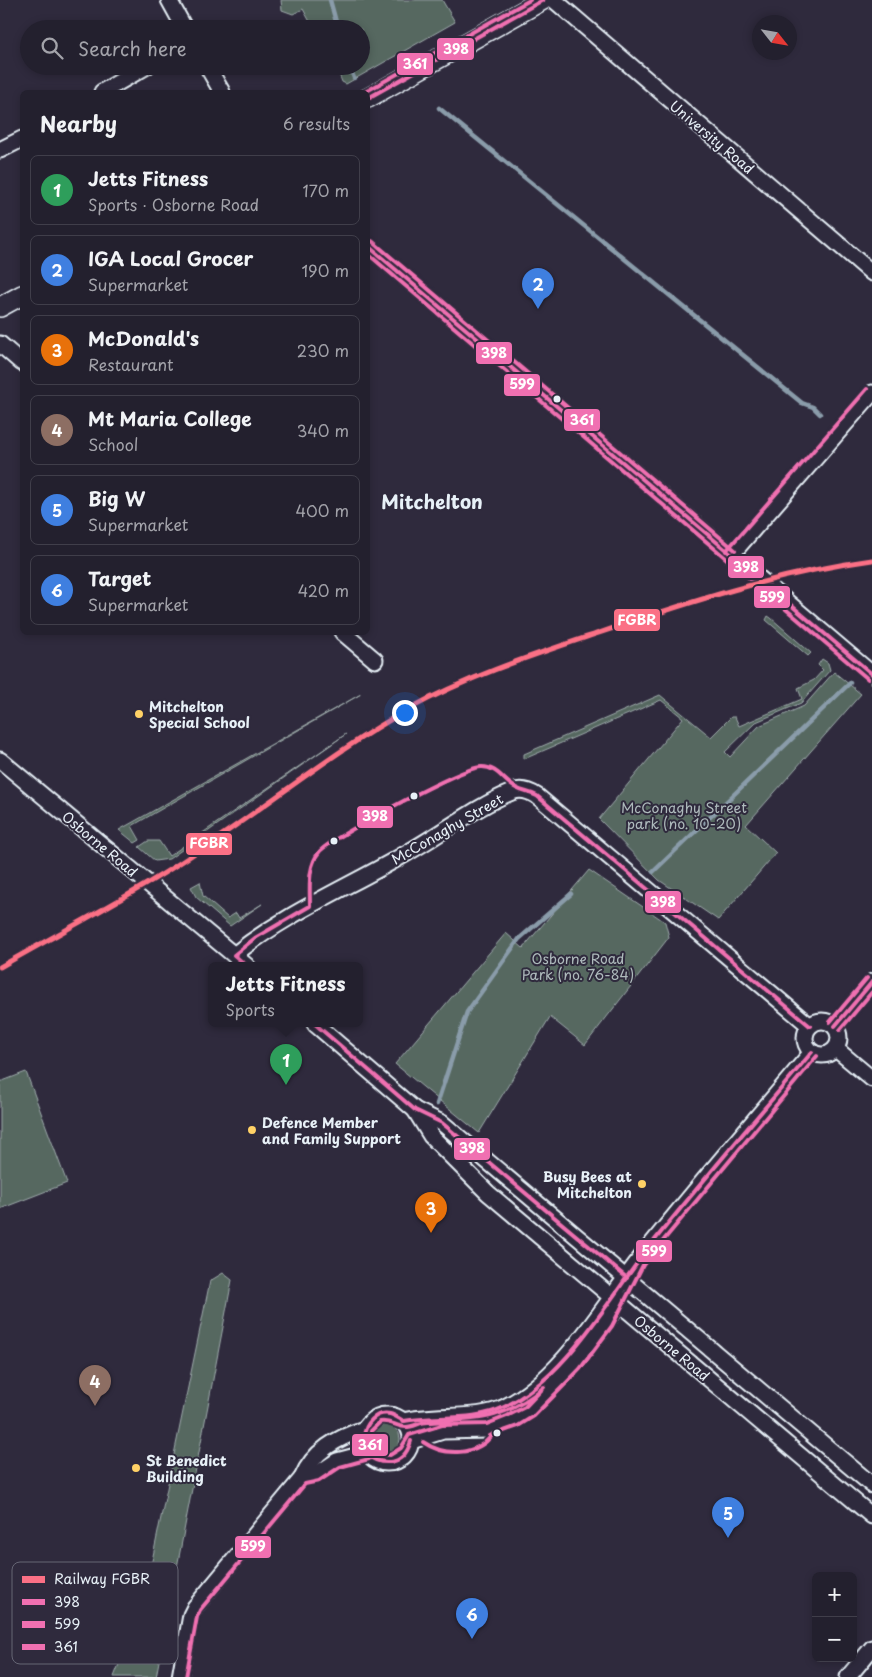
<!DOCTYPE html>
<meta charset="utf-8">
<style>
:root{--surface:#23202e;--page:#2f2d3a;--text:#f1f3f6;--muted:#a3a3aa;--line:#403e4a;--accent:#8bbbb9}
body{margin:0;font-family:"Playpen Sans",sans-serif;background:var(--page);color:var(--text)}
.controls{position:absolute;right:15px;bottom:15px;display:grid;overflow:hidden;border-radius:8px;box-shadow:0 2px 8px #0003}
.controls button{width:45px;height:45px;display:grid;place-items:center;padding:0;border:0;border-bottom:1px solid var(--line);background:var(--surface);color:var(--text);font:25px sans-serif}
.compass{position:absolute;left:752px;top:15px;width:45px;height:45px;border-radius:50%;background:var(--surface);box-shadow:0 2px 8px #0003;rotate:121deg}
.you{position:absolute;left:404px;top:712px;width:18px;height:18px;margin:-12px;border:4px solid #fff;border-radius:50%;background:#1a73e8;box-shadow:0 0 0 8px #1a73e833}
.badge{display:grid;place-items:center;width:32px;height:32px;border-radius:50%;background:var(--accent);color:#fff;font-size:16px;font-weight:700}
.pin{position:absolute;translate:-50% -41px;filter:drop-shadow(0 1px 2px #0008)}
.pin::after{content:'';position:absolute;top:26px;width:18px;height:15px;background:inherit;clip-path:polygon(0 0,100% 0,50% 100%)}
.popup{position:absolute;left:208px;top:962px;width:155px;height:65px;box-sizing:border-box;display:grid;place-content:center;border-radius:8px;background:var(--surface);filter:drop-shadow(0 1px 4px #0005);font-size:16px;white-space:nowrap;color:var(--muted)}
.popup b{font-size:19px;color:var(--text)}
.popup::after{content:'';position:absolute;left:50%;top:100%;margin-left:-10px;border:10px solid transparent;border-top-color:var(--surface)}
.list{margin:0;padding:0;list-style:none}
h2{display:flex;justify-content:space-between;align-items:center;height:65px;margin:0;padding:0 20px;font-size:21px}
h2 small{font-size:16px;font-weight:400;color:var(--muted)}
.list li{display:grid;grid-template-columns:32px 1fr auto;gap:15px;align-items:center;box-sizing:border-box;height:70px;margin:0 10px 10px;padding:0 10px;border:1px solid var(--line);border-radius:8px}
.list b{display:block;font-size:19px;white-space:nowrap}
.list p{margin:0;font-size:16px;white-space:nowrap;color:var(--muted)}
.list em{font-size:16px;font-style:normal;color:var(--muted)}
.icon{flex:none;width:28px;height:28px;fill:none;stroke:currentColor;stroke-width:2;stroke-linecap:round;stroke-linejoin:round}
.map{position:relative;flex:none;width:872px;height:1677px;overflow:hidden}
.search{position:absolute;background:var(--surface);box-shadow:0 2px 8px #0003;left:20px;top:20px;width:350px;height:55px;display:flex;align-items:center;gap:12px;box-sizing:border-box;padding:0 18px;border-radius:28px;color:var(--muted);font-size:19px}
.panel{position:absolute;background:var(--surface);box-shadow:0 2px 8px #0003;left:20px;top:90px;width:350px;height:545px;border-radius:8px}
.map>svg:first-child{display:block}
</style>
<div class="map">
<svg width="872" height="1677" viewBox="0 0 872 1677">
<rect width="100%" height="100%" fill="#2f2a3d"/>
<filter id="ink" filterUnits="userSpaceOnUse"><feTurbulence type="fractalNoise" baseFrequency=".02" numOctaves="2"/><feDisplacementMap in="SourceGraphic" scale="10" xChannelSelector="R" yChannelSelector="G"/><feConvolveMatrix kernelMatrix="1 2 1 2 8 2 1 2 1" color-interpolation-filters="sRGB"/></filter>
<g filter="url(#ink)">
<!-- green -->
<g fill="#566861" stroke="#9facac">
<path d="M281,0h161l13,22 -109,62 -4,-2 -6,-16h25v-37h-47l-11,-20 -10,5 -11,-4z"/>
<path d="M768,616l3,2 40,35 -3,3 -42,-36z"/>
<path d="M822,659l6,4 2,7 -29,33 -45,19 -31,30 5,5 29,-31 45,-20 30,-34 27,22 -115,131 30,28 -58,67 -59,-40 -60,-61 84,-101 -22,-18 -137,59v-5l136,-59 51,42 20,-20h4l4,9 63,-27 -4,-11 16,-8 9,-10 -5,-5z"/>
<path d="M361,694l-229,132 8,14 -5,3 -16,-13z"/>
<path d="M346,734l-177,125 -14,2 -16,-14 9,-6h11l10,15z"/>
<path d="M589,870l76,52 4,15 -84,108 -35,-28 -71,116 -84,-69 111,-131 17,15z"/>
<path d="M200,882l3,14 25,22 8,-5 3,5 23,-14 -32,22 -34,-29 -5,-10z"/>
<path d="M26,1072l41,111 -67,26v-127z"/>
<path d="M223,1273l9,7 -76,397h-42l12,-31 10,-8 74,-357z"/>
<circle cx="386" cy="1439" r="14"/>
</g>
<g fill="none" stroke-linecap="round" stroke-linejoin="round">
<!-- stream -->
<g stroke="#8a9caa" stroke-width="4.5">
<path d="M330,0l8,29"/>
<path d="M349,66l5,12"/>
<path d="M439,108l363,295 11,4 7,7"/>
<path d="M653,872l197,-189"/>
<path d="M437,1104l30,-92 52,-73 52,-45"/>
</g>
<defs>
<g id="minor">
<path d="M169,0l16,29"/>
<path d="M554,0l318,273"/>
<path d="M207,66l15,26"/>
<path d="M102,92l45,-26"/>
<path d="M0,150l22,-11"/>
<path d="M368,246l504,428"/>
<path d="M0,344l22,19"/>
<path d="M731,555l141,-162"/>
<path d="M342,632l33,28"/>
<path d="M0,760l247,206"/>
<path d="M234,955c52,-42 115,-68 173,-102 32,-18 72,-48 105,-61 9,-4 17,-1 25,4l273,230"/>
<circle cx="822" cy="1038" r="17"/>
<path d="M315,1024l100,86 27,13 430,362"/>
<path d="M835,1026l37,-44"/>
<path d="M836,1049l36,30"/>
<path d="M415,1110l16,26 57,57 384,323"/>
<circle cx="387" cy="1439" r="24"/>
<path d="M404,1421c32,-8 74,0 101,-14 57,-29 96,-98 134,-147 56,-71 115,-139 173,-208"/>
<path d="M411,1441l32,-10 45,-1 22,-8 19,-10 70,-78 14,-21 7,-15"/>
<path d="M302,1478l14,-3 21,-14 30,-8"/>
<path d="M180,1677l11,-62 4,-8 107,-129c11,-27 35,-40 62,-49"/>
<path d="M848,1677l24,-29"/>
</g>
<g id="major">
<path d="M368,98l175,-98"/>
<path d="M0,307l22,-12"/>
</g>
</defs>
<!-- minor casing -->
<use href="#minor" stroke="#e8f1f8" stroke-width="19"/>
<!-- major casing -->
<use href="#major" stroke="#e8f1f8" stroke-width="22"/>
<!-- minor -->
<use href="#minor" stroke="#2f2a3d" stroke-width="15"/>
<!-- major -->
<use href="#major" stroke="#2f2a3d" stroke-width="19"/>
<defs>
<g id="bus-1">
<path d="M368,98l175,-98"/>
<path d="M368,246l504,428"/>
<path d="M247,966l-13,-11 21,-17 55,-32c0,-18 -3,-40 10,-55 14,-15 141,-83 161,-84 16,-1 23,15 35,21 7,4 14,4 21,8l273,230"/>
<path d="M315,1024l100,86 27,13 185,155"/>
<path d="M835,1026l37,-44"/>
<path d="M404,1421c32,-6 70,1 100,-14 63,-30 104,-108 146,-161 53,-66 108,-130 162,-194"/>
<path d="M404,1421c-4,-2 -10,-6 -14,-7 -29,-6 -41,51 0,48 12,-1 18,-11 21,-21"/>
</g>
<g id="bus-2">
<path d="M368,254l500,425"/>
<path d="M840,1030l32,-38"/>
<path d="M490,1436l28,-10 16,-10 46,-47 32,-43 31,-61 174,-209"/>
<path d="M423,1442c22,15 54,14 70,-8"/>
<path d="M186,1677l11,-60 3,-7 105,-126 14,-3 21,-14 29,-8"/>
</g>
<g id="bus-3">
<path d="M365,92l165,-92"/>
<path d="M372,241l363,309"/>
<path d="M726,551l141,-162"/>
<path d="M830,1022l37,-44"/>
<path d="M544,1387l-19,20 -18,9 -20,8 -45,1 -33,10 -8,13 -11,7 -13,-1 -7,-9 1,-14 9,-9c10,-2 16,5 26,5 8,0 14,-5 22,-5 48,-3 77,-1 116,-35z"/>
</g>
</defs>
<!-- bus-1 casing -->
<use href="#bus-1" stroke="#2f2a3d" stroke-width="8"/>
<!-- bus-2 casing -->
<use href="#bus-2" stroke="#2f2a3d" stroke-width="8"/>
<!-- bus-3 casing -->
<use href="#bus-3" stroke="#2f2a3d" stroke-width="8"/>
<!-- bus-1 -->
<use href="#bus-1" stroke="#f070b1" stroke-width="4"/>
<!-- bus-2 -->
<use href="#bus-2" stroke="#f070b1" stroke-width="4"/>
<!-- bus-3 -->
<use href="#bus-3" stroke="#f070b1" stroke-width="4"/>
<defs>
<path id="rail-1" d="M0,967c66,-38 135,-73 198,-116 71,-46 137,-101 211,-142 60,-33 125,-54 190,-76 90,-31 179,-60 273,-73"/>
</defs>
<!-- rail-1 casing -->
<use href="#rail-1" stroke="#2f2a3d" stroke-width="9"/>
<!-- rail-1 -->
<use href="#rail-1" stroke="#fb7085" stroke-width="5"/>
</g>
</g>
<!-- markers -->
<g fill="#e8f1f8" stroke="#2f2a3d" stroke-width="2">
<circle cx="557" cy="399" r="4.5"/>
<circle cx="414" cy="796" r="4.5"/>
<circle cx="334" cy="841" r="4.5"/>
<circle cx="497" cy="1433" r="4.5"/>
</g>
<g fill="#ffd166" stroke="#2f2a3d" stroke-width="2">
<circle cx="139" cy="714" r="5"/>
<circle cx="252" cy="1130" r="5"/>
<circle cx="642" cy="1184" r="5"/>
<circle cx="136" cy="1468" r="5"/>
</g>
<g text-anchor="middle" dominant-baseline="central" stroke-width="4" stroke-linejoin="round" paint-order="stroke">
<!-- street labels -->
<g font-size="14" fill="#e8f1f8" stroke="#2f2a3d">
<text transform="translate(712 137) rotate(40)">University Road</text>
<text transform="translate(447 829) rotate(-30)">McConaghy Street</text>
<text transform="translate(100 844) rotate(40)">Osborne Road</text>
<text transform="translate(672 1348) rotate(40)">Osborne Road</text>
</g>
<!-- poi labels -->
<g font-size="14" font-weight="bold" fill="#e8f1f8" stroke="#2f2a3d" text-anchor="start">
<text x="149" y="706">Mitchelton<tspan x="149" dy="16">Special School</tspan></text>
<text x="262" y="1122">Defence Member<tspan x="262" dy="16">and Family Support</tspan></text>
<text x="632" y="1176" text-anchor="end">Busy Bees at<tspan x="632" dy="16">Mitchelton</tspan></text>
<text x="146" y="1460">St Benedict<tspan x="146" dy="16">Building</tspan></text>
</g>
<!-- park labels -->
<g font-size="14" fill="#aebabc" stroke="#2f2a3d">
<text x="684" y="807">McConaghy Street<tspan x="684" dy="16">park (no. 10-20)</tspan></text>
<text x="578" y="958">Osborne Road<tspan x="578" dy="16">Park (no. 76-84)</tspan></text>
</g>
<!-- district labels -->
<g font-size="19" font-weight="bold" fill="#e8f1f8" stroke="#2f2a3d">
<text x="432" y="501">Mitchelton</text>
</g>
</g>
<!-- legend -->
<rect x="12" y="1562" width="166" height="102" rx="8" fill="#2f2a3d" stroke="#666675" stroke-width="1"/>
<rect x="22" y="1576" width="23" height="7" fill="#fb7085"/>
<rect x="22" y="1599" width="23" height="6" fill="#f070b1"/>
<rect x="22" y="1621" width="23" height="7" fill="#f070b1"/>
<rect x="22" y="1644" width="23" height="6" fill="#f070b1"/>
<g font-size="14" fill="#e8f1f8">
<text x="54" y="1584">Railway FGBR</text>
<text x="54" y="1607">398</text>
<text x="54" y="1629">599</text>
<text x="54" y="1652">361</text>
</g>
<g stroke="#2f2a3d" stroke-width="2">
<rect x="436" y="37" width="39" height="24" rx="5" fill="#f070b1"/>
<rect x="396" y="52" width="38" height="24" rx="5" fill="#f070b1"/>
<rect x="475" y="341" width="38" height="24" rx="5" fill="#f070b1"/>
<rect x="503" y="373" width="38" height="24" rx="5" fill="#f070b1"/>
<rect x="563" y="408" width="38" height="24" rx="5" fill="#f070b1"/>
<rect x="727" y="555" width="38" height="24" rx="5" fill="#f070b1"/>
<rect x="753" y="585" width="38" height="24" rx="5" fill="#f070b1"/>
<rect x="613" y="608" width="48" height="24" rx="5" fill="#fb7085"/>
<rect x="356" y="805" width="38" height="24" rx="5" fill="#f070b1"/>
<rect x="185" y="832" width="48" height="24" rx="5" fill="#fb7085"/>
<rect x="644" y="890" width="38" height="24" rx="5" fill="#f070b1"/>
<rect x="453" y="1137" width="38" height="24" rx="5" fill="#f070b1"/>
<rect x="635" y="1239" width="38" height="24" rx="5" fill="#f070b1"/>
<rect x="351" y="1433" width="38" height="24" rx="5" fill="#f070b1"/>
<rect x="234" y="1535" width="38" height="24" rx="5" fill="#f070b1"/>
</g>
<g font-size="14" text-anchor="middle" font-weight="bold" fill="#fff">
<text x="456" y="54">398</text>
<text x="415" y="69">361</text>
<text x="494" y="358">398</text>
<text x="522" y="389">599</text>
<text x="582" y="425">361</text>
<text x="746" y="572">398</text>
<text x="772" y="602">599</text>
<text x="637" y="625">FGBR</text>
<text x="375" y="821">398</text>
<text x="209" y="848">FGBR</text>
<text x="663" y="907">398</text>
<text x="472" y="1153">398</text>
<text x="654" y="1256">599</text>
<text x="370" y="1450">361</text>
<text x="253" y="1551">599</text>
</g>
</svg>
<div class="controls">
<button>+</button>
<button>−</button>
</div>
<svg class="compass" viewBox="-18 -18 36 36"><path d="M0-13l5 13h-10z" fill="#e53935"/><path d="M0 13l5-13h-10z" fill="#a3a3aa"/></svg>
<div class="you"></div>
<div class="pin badge" style="left:286px;top:1085px;background:#2e9e5b">1</div>
<div class="popup"><b>Jetts Fitness</b>Sports</div>
<div class="pin badge" style="left:538px;top:309px;background:#3f7fe0">2</div>
<div class="pin badge" style="left:431px;top:1233px;background:#e8710a">3</div>
<div class="pin badge" style="left:95px;top:1406px;background:#8d6e63">4</div>
<div class="pin badge" style="left:728px;top:1538px;background:#3f7fe0">5</div>
<div class="pin badge" style="left:472px;top:1639px;background:#3f7fe0">6</div>
<div class="search"><svg class="icon" aria-label="search" viewBox="0 0 24 24"><circle cx="10" cy="10" r="6"/><path d="M15 15l6 6"/></svg>Search here</div>
<section class="panel">
<h2>Nearby<small>6 results</small></h2>
<ul class="list">
<li><span class="badge" style="background:#2e9e5b">1</span><div><b>Jetts Fitness</b><p>Sports · Osborne Road</p></div><em>170 m</em></li>
<li><span class="badge" style="background:#3f7fe0">2</span><div><b>IGA Local Grocer</b><p>Supermarket</p></div><em>190 m</em></li>
<li><span class="badge" style="background:#e8710a">3</span><div><b>McDonald's</b><p>Restaurant</p></div><em>230 m</em></li>
<li><span class="badge" style="background:#8d6e63">4</span><div><b>Mt Maria College</b><p>School</p></div><em>340 m</em></li>
<li><span class="badge" style="background:#3f7fe0">5</span><div><b>Big W</b><p>Supermarket</p></div><em>400 m</em></li>
<li><span class="badge" style="background:#3f7fe0">6</span><div><b>Target</b><p>Supermarket</p></div><em>420 m</em></li>
</ul>
</section>
</div>
